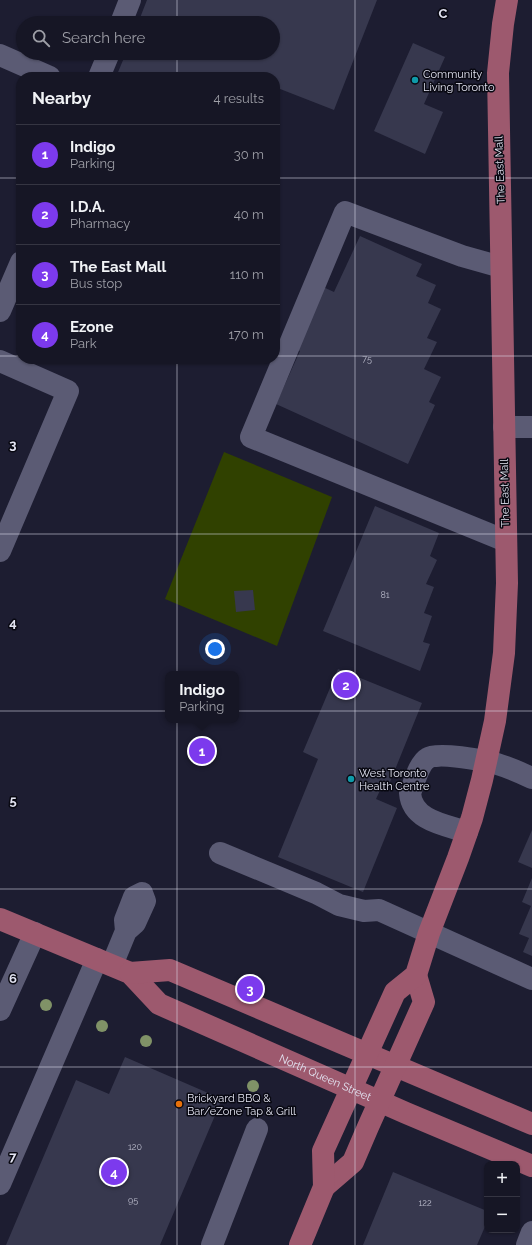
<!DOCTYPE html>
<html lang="en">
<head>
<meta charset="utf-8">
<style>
  body { margin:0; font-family:Raleway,sans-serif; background:#232332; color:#f1f3f6 }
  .controls { position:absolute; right:12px; bottom:12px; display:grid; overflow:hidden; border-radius:8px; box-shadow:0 1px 3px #0004 }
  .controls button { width:36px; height:36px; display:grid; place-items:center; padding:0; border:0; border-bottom:1px solid #353542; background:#161625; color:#f1f3f6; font:20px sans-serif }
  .you { position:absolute; left:215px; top:649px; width:14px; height:14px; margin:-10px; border:3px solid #fff; border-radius:50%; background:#1a73e8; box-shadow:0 0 0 6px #1a73e833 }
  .badge { display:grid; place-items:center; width:26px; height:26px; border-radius:50%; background:#7c3aed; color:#fff; font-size:13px; font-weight:700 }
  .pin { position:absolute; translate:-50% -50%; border:2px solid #fff; box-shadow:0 1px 4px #0006 }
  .popup { position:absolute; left:165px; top:671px; width:74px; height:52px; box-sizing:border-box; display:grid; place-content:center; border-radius:8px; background:#161625; filter:drop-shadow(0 1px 3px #0005); font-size:13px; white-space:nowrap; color:#9e9fa7 }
  .popup b { font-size:15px; color:#f1f3f6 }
  .popup::after { content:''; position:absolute; left:50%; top:100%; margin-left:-8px; border:8px solid transparent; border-top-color:#161625 }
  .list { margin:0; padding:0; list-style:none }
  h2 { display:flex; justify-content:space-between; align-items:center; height:52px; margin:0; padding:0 16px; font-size:17px }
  h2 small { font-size:13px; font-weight:400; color:#9e9fa7 }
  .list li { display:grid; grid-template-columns:26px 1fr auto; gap:12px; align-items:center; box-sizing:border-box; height:60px; padding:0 16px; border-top:1px solid #353542 }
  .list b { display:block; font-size:15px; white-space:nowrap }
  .list p { margin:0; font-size:13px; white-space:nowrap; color:#9e9fa7 }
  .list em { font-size:13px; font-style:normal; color:#9e9fa7 }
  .icon { flex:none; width:22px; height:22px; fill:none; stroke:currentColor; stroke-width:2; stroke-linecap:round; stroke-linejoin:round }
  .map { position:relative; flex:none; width:532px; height:1245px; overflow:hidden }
  .search { position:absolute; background:#161625; box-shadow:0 1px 3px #0004; left:16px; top:16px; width:264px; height:44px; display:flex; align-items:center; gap:10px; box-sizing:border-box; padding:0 14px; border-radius:22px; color:#9e9fa7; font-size:15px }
  .panel { position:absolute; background:#161625; box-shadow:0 1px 3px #0004; left:16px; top:72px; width:264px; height:292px; border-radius:16px }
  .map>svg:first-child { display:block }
  .green { fill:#304100 }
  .building { fill:#37384e }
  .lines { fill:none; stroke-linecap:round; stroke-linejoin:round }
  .minor { stroke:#5b5b74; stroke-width:22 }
  .major { stroke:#9d596e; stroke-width:22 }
  .tree { fill:#809267 }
  .grid { fill:none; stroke:#e3e4f2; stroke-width:1; stroke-opacity:0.55 }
  .culture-dot { fill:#0f9aa8; stroke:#080811; stroke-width:1.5 }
  .food-dot { fill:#e8710a; stroke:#080811; stroke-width:1.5 }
  .labels { text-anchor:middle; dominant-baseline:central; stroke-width:3; stroke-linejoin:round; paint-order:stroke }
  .number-label { font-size:9px; fill:#b8b9c9 }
  .poi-label { font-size:11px; fill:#e3e4f2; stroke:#080811; text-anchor:start }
  .street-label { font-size:11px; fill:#e3e4f2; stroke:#080811 }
  .grid-label { font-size:13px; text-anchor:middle; font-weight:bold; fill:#e3e4f2; stroke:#080811; stroke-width:3; stroke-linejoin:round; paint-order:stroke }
</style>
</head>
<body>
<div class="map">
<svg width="532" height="1245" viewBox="0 0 532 1245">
  <rect width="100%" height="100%" fill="#1d1d31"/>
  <path class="green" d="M 224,452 L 332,497 L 277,646 L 165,599 Z"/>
  <path class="building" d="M 147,0 L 377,0 L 334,110 L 275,87 L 275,77 L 116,77 L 126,53 L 273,53 L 273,23 L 138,23 Z
    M 413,43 L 445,57 L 424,104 L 443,112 L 425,154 L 374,131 Z
    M 360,236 L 422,264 L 416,276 L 436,285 L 428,303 L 441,309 L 427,338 L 437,342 L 424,369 L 441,377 L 429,402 L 435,405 L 408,464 L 276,404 L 300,351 L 293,348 L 321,286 L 334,292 Z
    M 375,506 L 439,533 L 430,556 L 437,560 L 426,584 L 434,587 L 424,613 L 432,616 L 423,642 L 430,644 L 420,671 L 323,631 Z
    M 253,590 L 255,610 L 236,612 L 234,591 Z
    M 338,669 L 422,703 L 388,787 L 383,784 L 376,799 L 397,808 L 363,892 L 278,857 L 318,759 L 303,752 Z
    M 532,830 L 532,868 L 518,862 Z
    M 532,878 L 532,956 L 523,952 L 529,938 L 519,934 L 531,906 L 522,902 Z
    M 125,1057 L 222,1099 L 160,1245 L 6,1245 L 76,1080 L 109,1094 Z
    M 393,1172 L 487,1211 L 487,1222 L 477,1245 L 363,1245 Z"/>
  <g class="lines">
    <path class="minor" d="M 121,23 L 130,0
      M 0,55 L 50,77
      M 99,77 L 109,53
      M 501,267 L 462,256 L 345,212 L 251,437 L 506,541
      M 0,311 L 21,262
      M 0,361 L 68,391 L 0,551
      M 504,427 L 532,427
      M 467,832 C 446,825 412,821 410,793 C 414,783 419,763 428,758 C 436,752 475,759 486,761 C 501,764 517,771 532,778
      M 220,853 L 316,893 L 339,905 L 364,911 L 379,910 L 532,979
      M 142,893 L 145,901 L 135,923 L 126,931 L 125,920 L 134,897 Z
      M 112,965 L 126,931
      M 0,1010 L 35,933
      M 0,1184 L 97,959
      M 212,1245 L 257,1129
      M 527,1245 L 532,1232"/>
    <g class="major">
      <path id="s1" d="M 0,919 L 130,973 L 159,1004 L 406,1113 L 532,1166"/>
      <path d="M 130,973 L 170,970 L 532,1124"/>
      <path d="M 324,1187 L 353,1162 L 368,1127 L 424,1002 L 416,975"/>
      <path d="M 300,1245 L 324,1187 L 323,1151 L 395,992 L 416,975 L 429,933 L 458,858 L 472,818 L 482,780 L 495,721 L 504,653 L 507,583 L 498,73 L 503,24 L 507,0"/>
    </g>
  </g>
  <g class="tree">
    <circle cx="46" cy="1005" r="6"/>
    <circle cx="102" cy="1026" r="6"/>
    <circle cx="146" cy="1041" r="6"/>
    <circle cx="253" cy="1086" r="6"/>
  </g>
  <path class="grid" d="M 177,0 L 177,23M 355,0 L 355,1245M 177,53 L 177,77M 0,178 L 21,178M 275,178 L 532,178M 0,356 L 21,356M 275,356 L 532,356M 177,359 L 177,1245M 0,534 L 532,534M 0,711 L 532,711M 0,889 L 532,889M 0,1067 L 532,1067"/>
  <g class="culture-dot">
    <circle cx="415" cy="80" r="4"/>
    <circle cx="351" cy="779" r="4"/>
  </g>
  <circle class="food-dot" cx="179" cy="1104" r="4"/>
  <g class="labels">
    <g class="number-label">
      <text x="367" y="359">75</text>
      <text x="385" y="595">81</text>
      <text x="135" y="1147">120</text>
      <text x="133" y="1200">95</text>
      <text x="425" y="1203">122</text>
    </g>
    <g class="poi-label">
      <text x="423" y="74">Community<tspan x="423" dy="13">Living Toronto</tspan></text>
      <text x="359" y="773">West Toronto<tspan x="359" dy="13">Health Centre</tspan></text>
      <text x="187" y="1098">Brickyard BBQ &amp;<tspan x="187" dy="13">Bar/eZone Tap &amp; Grill</tspan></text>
    </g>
    <g class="street-label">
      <text transform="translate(500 170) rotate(-92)">The East Mall</text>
      <text transform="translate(505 493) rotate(-91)">The East Mall</text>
      <text stroke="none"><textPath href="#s1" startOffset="365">North Queen Street</textPath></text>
    </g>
  </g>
  <g class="grid-label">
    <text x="443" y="18">C</text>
    <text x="13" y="449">3</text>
    <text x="13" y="627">4</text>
    <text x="13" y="805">5</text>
    <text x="13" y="983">6</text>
    <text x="13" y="1161">7</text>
  </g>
</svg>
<div class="controls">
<button>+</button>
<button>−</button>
</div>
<div class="you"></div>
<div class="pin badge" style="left:202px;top:751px">1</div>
<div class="popup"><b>Indigo</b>Parking</div>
<div class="pin badge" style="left:346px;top:685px">2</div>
<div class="pin badge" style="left:250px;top:989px">3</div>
<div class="pin badge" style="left:114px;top:1172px">4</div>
<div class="search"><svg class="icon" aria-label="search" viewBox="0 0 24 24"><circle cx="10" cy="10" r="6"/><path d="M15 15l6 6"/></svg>Search here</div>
<section class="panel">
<h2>Nearby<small>4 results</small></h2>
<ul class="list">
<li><span class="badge">1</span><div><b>Indigo</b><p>Parking</p></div><em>30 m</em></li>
<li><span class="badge">2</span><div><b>I.D.A.</b><p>Pharmacy</p></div><em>40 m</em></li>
<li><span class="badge">3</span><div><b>The East Mall</b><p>Bus stop</p></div><em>110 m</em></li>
<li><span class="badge">4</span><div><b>Ezone</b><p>Park</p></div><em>170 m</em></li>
</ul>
</section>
</div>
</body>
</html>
